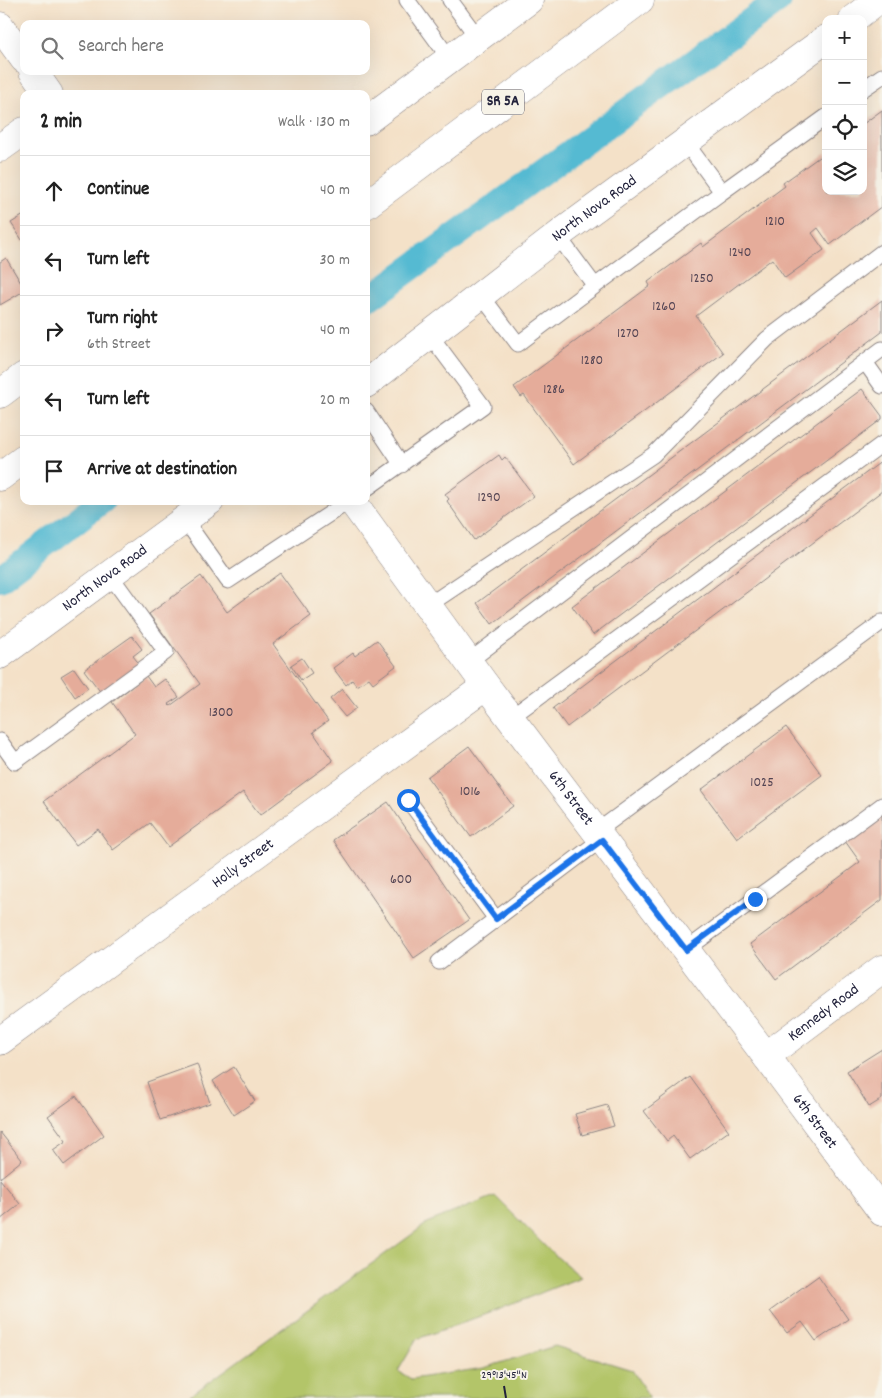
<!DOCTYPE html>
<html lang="en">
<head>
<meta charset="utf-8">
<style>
  body { margin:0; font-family:Dekko,sans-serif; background:#f2f2f2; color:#222 }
  .controls { position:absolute; right:15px; top:15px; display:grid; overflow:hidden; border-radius:10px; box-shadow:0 5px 20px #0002 }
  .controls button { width:45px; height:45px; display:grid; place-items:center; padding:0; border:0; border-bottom:1px solid #e0e0e0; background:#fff; color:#222; font:25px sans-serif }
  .stop { position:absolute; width:15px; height:15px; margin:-11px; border:4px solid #1a73e8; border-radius:50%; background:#fff }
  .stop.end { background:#1a73e8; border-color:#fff; box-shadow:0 1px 5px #0008 }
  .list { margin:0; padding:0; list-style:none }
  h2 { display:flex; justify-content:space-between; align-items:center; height:65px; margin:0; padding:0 20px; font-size:21px }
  h2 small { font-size:16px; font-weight:400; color:#767676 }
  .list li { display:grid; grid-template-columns:32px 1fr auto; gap:15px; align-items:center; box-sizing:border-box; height:70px; padding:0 20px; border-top:1px solid #e0e0e0 }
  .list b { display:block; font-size:19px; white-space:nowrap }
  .list p { margin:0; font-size:16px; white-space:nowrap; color:#767676 }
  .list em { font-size:16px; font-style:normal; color:#767676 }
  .icon { flex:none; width:28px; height:28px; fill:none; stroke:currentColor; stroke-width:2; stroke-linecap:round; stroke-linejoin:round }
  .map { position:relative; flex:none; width:882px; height:1398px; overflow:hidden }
  .search { position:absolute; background:#fff; box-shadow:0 5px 20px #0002; left:20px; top:20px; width:350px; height:55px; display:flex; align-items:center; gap:12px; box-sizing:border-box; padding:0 18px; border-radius:10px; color:#767676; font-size:19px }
  .panel { position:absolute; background:#fff; box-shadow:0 5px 20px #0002; left:20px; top:90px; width:350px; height:415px; border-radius:10px }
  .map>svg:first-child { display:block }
  .green { fill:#b3c569; stroke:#6a7452 }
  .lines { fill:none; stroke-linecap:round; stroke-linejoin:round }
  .canal { stroke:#54bad2; stroke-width:26 }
  .building { fill:#e5ac9a }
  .lane-casing { stroke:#8b8282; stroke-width:17 }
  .street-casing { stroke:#8b8282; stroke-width:29 }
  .secondary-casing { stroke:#8b8282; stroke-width:29 }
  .primary-casing { stroke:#8b8282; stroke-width:29 }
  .lane { stroke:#fff; stroke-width:15 }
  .street { stroke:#fff; stroke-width:28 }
  .secondary { stroke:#fff; stroke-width:28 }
  .primary { stroke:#fff; stroke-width:28 }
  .route { stroke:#1a73e8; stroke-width:6 }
  .ticks { fill:none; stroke:#22223b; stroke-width:2 }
  .labels { text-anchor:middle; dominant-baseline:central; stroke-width:4; stroke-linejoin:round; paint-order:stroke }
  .number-label { font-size:14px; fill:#534453 }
  .shield { fill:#f7f3e8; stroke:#62616f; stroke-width:1 }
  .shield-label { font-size:15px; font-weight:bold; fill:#22223b }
  .street-label { font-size:16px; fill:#22223b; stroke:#f7f3e8 }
  .ticks-label { font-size:12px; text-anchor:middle; fill:#22223b; stroke:#f7f3e8; stroke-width:4; stroke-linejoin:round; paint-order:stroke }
</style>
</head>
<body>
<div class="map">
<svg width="882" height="1398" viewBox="0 0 882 1398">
  <rect width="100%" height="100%" fill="#f7f3e8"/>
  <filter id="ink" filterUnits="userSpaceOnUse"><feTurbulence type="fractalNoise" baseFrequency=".02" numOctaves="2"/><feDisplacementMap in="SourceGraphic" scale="10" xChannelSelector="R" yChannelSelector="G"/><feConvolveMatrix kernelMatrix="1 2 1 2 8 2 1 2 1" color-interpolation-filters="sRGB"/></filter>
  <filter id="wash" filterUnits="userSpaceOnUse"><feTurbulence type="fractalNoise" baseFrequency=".0096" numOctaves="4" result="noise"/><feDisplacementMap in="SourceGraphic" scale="20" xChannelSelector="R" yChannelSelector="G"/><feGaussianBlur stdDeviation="1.12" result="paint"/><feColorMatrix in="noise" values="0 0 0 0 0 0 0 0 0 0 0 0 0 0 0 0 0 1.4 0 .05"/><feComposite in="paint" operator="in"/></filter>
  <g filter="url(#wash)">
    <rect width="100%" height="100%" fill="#f4e1c8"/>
    <path class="green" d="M 495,1196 L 550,1251 L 581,1277 L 500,1309 L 417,1339 L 398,1371 L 411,1379 L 484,1368 L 555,1346 L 632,1370 L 650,1398 L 187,1398 L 429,1222 Z"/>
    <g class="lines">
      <path class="canal" d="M 366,301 L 779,0
        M 0,579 L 102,501"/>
    </g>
    <g id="blocks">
      <path class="building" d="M 882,110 L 882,206 L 830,245 L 818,228 L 812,233 L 824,250 L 785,278 L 772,259 L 696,316 L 723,353 L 574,464 L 524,395 L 521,397 L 514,387 L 650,286 L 648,282 L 701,243 L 703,247 L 785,186 L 783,183 L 826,152 L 826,191 L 863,191 L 863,124 Z
        M 24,215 L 24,243 L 11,223 Z
        M 6,258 L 24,288 L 24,291 L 0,305 L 0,262 Z
        M 882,300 L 882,332 L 492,624 L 477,603 Z
        M 862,389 L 882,416 L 882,419 L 593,635 L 572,606 Z
        M 499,455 L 502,460 L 505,457 L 534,496 L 474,540 L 447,501 L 449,499 L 445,494 Z
        M 882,461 L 882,491 L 567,727 L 553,708 Z
        M 280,573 L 311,616 L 273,644 L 328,721 L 313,732 L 333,761 L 260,815 L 243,792 L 168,847 L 150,823 L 113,850 L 98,829 L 76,845 L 44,801 L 135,734 L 112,702 L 146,676 L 154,687 L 165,679 L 179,697 L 168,704 L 170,706 L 200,684 L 149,614 L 201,576 L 227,612 Z
        M 132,636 L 142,649 L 133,656 L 141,666 L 102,694 L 84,670 Z
        M 377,640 L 396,666 L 373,683 L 369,678 L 357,686 L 352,680 L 346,685 L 333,668 L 353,653 L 355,656 Z
        M 302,658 L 312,673 L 301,680 L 291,665 Z
        M 74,668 L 88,688 L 75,697 L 61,676 Z
        M 342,689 L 357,708 L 345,717 L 330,699 Z
        M 786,727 L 822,775 L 737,838 L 701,790 Z
        M 469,746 L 513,806 L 471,837 L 427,777 Z
        M 388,802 L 469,920 L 414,958 L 333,840 Z
        M 882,813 L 882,900 L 776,979 L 750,944 L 860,862 L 845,841 Z
        M 882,1049 L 882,1099 L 869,1107 L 847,1071 Z
        M 197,1064 L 210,1103 L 160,1120 L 147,1082 Z
        M 234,1067 L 255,1101 L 234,1115 L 213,1081 Z
        M 690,1077 L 729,1131 L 690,1159 L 673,1136 L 667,1141 L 644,1111 Z
        M 76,1096 L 104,1135 L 64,1165 L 53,1150 L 66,1141 L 48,1116 Z
        M 607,1105 L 614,1126 L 582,1135 L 575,1114 Z
        M 0,1132 L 22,1160 L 0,1178 Z
        M 0,1179 L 20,1204 L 0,1220 Z
        M 818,1276 L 848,1319 L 816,1341 L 802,1322 L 787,1333 L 770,1311 Z"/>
    </g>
  </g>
  <g filter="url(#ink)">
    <use href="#blocks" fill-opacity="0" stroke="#8b8282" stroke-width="1"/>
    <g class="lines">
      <g class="lane-casing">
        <path id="lane" d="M 407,0 L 450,59
          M 450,0 L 478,38
          M 863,89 L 882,76
          M 722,192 L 826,117
          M 595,286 L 722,192 L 686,143
          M 481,295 L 518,344 L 595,286 L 558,236
          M 865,362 L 882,386
          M 366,411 L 402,465
          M 366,489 L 483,406 L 430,335
          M 185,520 L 228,581 L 349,501
          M 427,606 L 653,455 L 767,339 L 882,252
          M 468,662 L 882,349
          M 510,718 L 882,444
          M 0,741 L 15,762 L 166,652 L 110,575
          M 408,800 L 496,919
          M 596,832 L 882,622
          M 686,950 L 882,805
          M 439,962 L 602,839"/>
      </g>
      <g class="street-casing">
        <g id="street">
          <path d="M 853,19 L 878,0"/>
          <path d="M 0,148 L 24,131"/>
          <path id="s1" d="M 366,384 L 565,230 L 826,39"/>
          <path id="s2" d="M 0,655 L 210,501"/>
          <path id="s3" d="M 0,1041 L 486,686"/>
          <path id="s4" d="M 766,1056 L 882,969"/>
        </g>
      </g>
      <g class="secondary-casing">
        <g id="secondary">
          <path d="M 0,26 L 24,59"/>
          <path d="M 33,71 L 49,94"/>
          <path id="s5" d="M 352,501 L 486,686 L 766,1056 L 882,1212"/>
        </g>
      </g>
      <g class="primary-casing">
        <path id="primary" d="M 366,121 L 529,0
          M 366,205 L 640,0
          M 0,394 L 24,376
          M 0,477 L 24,459"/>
      </g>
      <use href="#lane" class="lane"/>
      <use href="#street" class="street"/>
      <use href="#secondary" class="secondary"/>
      <use href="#primary" class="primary"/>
    </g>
  </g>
  <g class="lines" filter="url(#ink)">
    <path class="route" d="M 408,800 L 496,919 L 602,840 L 686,950 L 755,899"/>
  </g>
  <path class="ticks" d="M 504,1386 L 506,1398"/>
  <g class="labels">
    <g class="number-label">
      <text x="775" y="222">1210</text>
      <text x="740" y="253">1240</text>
      <text x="702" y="279">1250</text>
      <text x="664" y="307">1260</text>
      <text x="628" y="334">1270</text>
      <text x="592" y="361">1280</text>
      <text x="554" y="390">1286</text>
      <text x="489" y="498">1290</text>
      <text x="221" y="713">1300</text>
      <text x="762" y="783">1025</text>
      <text x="470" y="792">1016</text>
      <text x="401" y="880">600</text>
    </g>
    <rect class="shield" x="482" y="89.5" width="42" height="25" rx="4"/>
    <g class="shield-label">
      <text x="503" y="102">SR 5A</text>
    </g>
    <g class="street-label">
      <text stroke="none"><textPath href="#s1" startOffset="288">North Nova Road</textPath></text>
      <text stroke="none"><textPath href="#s2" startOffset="130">North Nova Road</textPath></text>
      <text stroke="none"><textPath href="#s5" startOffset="369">6th Street</textPath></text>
      <text stroke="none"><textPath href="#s3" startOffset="301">Holly Street</textPath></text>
      <text stroke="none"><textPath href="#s4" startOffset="72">Kennedy Road</textPath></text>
      <text stroke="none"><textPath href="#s5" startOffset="774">6th Street</textPath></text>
    </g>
  </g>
  <g class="ticks-label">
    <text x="504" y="1378">29°13'45"N</text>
  </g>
</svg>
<div class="controls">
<button>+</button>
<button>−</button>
<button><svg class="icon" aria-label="locate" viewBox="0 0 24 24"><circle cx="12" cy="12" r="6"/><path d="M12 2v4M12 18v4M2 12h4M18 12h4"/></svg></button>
<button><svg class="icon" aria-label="layers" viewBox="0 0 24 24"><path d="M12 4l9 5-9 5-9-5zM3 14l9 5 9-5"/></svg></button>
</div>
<div class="stop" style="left:408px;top:800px"></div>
<div class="stop end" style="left:755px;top:899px"></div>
<div class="search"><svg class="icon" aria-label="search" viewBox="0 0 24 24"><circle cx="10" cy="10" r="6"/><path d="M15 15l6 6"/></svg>Search here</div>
<section class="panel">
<h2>2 min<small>Walk · 130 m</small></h2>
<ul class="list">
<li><svg class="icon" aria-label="ahead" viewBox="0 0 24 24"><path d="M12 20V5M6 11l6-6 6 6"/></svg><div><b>Continue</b></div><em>40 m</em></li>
<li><svg class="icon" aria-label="left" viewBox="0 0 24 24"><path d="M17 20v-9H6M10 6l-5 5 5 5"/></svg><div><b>Turn left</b></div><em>30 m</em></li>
<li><svg class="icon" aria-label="right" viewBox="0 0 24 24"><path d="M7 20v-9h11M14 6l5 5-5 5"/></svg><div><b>Turn right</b><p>6th Street</p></div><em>40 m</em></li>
<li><svg class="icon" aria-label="left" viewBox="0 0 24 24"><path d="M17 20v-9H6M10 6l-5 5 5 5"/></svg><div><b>Turn left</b></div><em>20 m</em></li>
<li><svg class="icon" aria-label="arrive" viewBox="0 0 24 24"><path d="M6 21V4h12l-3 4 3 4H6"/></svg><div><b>Arrive at destination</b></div></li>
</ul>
</section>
</div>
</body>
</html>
